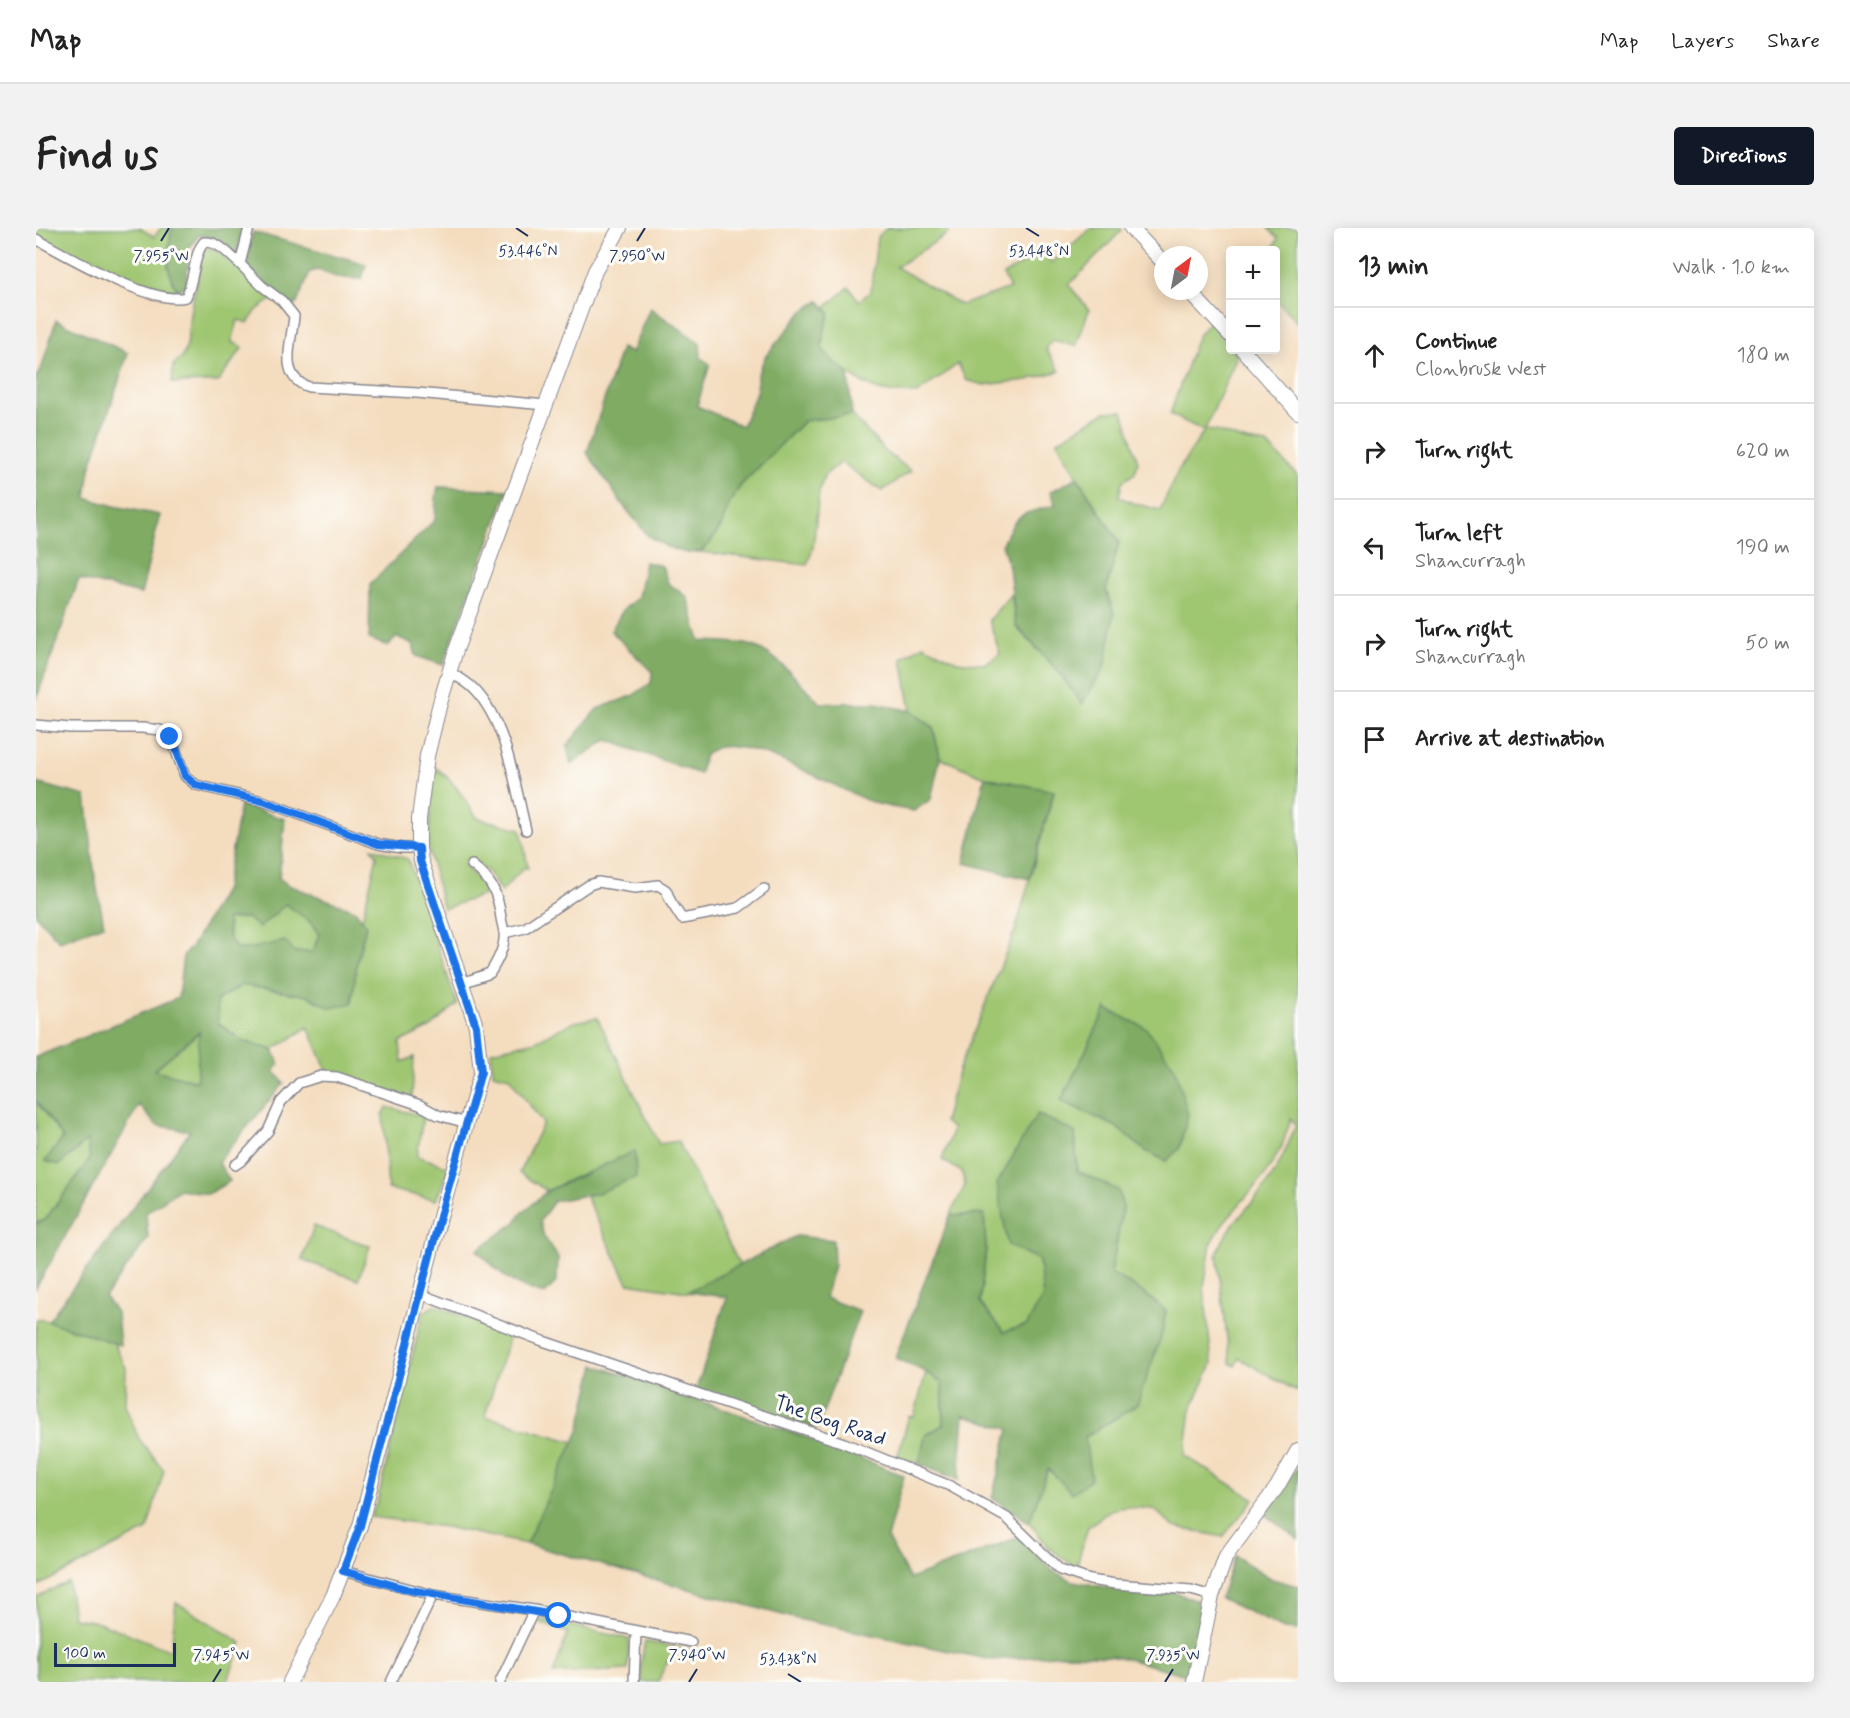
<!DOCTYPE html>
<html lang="en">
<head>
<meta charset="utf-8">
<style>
  body { margin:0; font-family:Mynerve,sans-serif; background:#f2f2f2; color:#222 }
  .controls { position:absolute; right:18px; top:18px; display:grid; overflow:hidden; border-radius:6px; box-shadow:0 3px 15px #0003 }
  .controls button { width:54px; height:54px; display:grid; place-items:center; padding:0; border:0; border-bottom:2px solid #e0e0e0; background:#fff; color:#222; font:30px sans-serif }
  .compass { position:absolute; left:1118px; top:18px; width:54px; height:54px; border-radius:50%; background:#fff; box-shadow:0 3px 15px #0003; rotate:32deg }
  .scale { position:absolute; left:18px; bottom:15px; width:122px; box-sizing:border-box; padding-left:6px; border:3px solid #1b2f5e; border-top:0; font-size:16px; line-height:21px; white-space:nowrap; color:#1b2f5e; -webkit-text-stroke:4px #fdfcf7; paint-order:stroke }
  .stop { position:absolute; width:18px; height:18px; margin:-14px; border:4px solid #1a73e8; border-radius:50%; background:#fff }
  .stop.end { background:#1a73e8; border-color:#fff; box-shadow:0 2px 6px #0008 }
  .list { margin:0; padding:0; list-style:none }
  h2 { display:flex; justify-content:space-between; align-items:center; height:78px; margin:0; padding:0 24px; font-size:26px }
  h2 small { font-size:20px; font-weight:400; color:#767676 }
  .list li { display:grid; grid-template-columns:39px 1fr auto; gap:18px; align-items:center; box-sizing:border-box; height:96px; padding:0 24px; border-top:2px solid #e0e0e0 }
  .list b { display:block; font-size:22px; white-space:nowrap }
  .list p { margin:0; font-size:20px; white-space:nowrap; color:#767676 }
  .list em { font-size:20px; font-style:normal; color:#767676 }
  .icon { flex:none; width:33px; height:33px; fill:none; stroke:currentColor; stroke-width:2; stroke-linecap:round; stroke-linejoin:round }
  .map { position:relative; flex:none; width:1262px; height:1454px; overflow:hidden; border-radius:6px }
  header { display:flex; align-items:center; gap:36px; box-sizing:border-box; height:84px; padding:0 30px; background:#fff; border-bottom:2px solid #e0e0e0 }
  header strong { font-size:28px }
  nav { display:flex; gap:33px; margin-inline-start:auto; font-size:21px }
  .intro { display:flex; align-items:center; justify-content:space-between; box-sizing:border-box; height:144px; padding:0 36px }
  h1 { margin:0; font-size:42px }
  .button { padding:15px 27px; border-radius:6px; background:#111827; color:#fff; font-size:21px; font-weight:700 }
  main { display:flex; gap:36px; padding:0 36px }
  aside { flex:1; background:#fff; border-radius:6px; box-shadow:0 3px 15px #0003 }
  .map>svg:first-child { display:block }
  .green { fill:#9fc671; stroke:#5d7a68; stroke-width:1.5; fill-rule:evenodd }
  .forest { fill:#7fab63; stroke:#4d6d60; stroke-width:1.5; fill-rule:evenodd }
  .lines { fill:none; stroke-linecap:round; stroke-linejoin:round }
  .street-casing { stroke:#88868e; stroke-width:12 }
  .secondary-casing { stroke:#88868e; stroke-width:16 }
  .street { stroke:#fff; stroke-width:9 }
  .secondary { stroke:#fff; stroke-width:14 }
  .route { stroke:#1a73e8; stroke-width:8 }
  .ticks { fill:none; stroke:#1b2f5e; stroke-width:2 }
  .labels { text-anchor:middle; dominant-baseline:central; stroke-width:6; stroke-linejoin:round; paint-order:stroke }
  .street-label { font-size:21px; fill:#1b2f5e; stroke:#fdfcf7 }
  .ticks-label { font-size:15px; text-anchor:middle; fill:#1b2f5e; stroke:#fdfcf7; stroke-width:6; stroke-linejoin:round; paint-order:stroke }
</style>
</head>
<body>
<header>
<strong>Map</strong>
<nav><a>Map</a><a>Layers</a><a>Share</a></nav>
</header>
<div class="intro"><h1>Find us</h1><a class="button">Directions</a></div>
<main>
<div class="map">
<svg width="1262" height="1454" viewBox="0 0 1262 1454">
  <rect width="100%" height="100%" fill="#fdfcf7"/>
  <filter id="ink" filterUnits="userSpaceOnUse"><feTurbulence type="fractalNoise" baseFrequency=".0167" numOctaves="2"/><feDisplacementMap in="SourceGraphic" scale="12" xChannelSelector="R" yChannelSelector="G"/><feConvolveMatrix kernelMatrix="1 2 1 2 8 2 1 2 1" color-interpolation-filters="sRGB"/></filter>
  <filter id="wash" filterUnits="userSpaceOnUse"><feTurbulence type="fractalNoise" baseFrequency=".008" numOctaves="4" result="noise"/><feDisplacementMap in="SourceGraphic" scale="24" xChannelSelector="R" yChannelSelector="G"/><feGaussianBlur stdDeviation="1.35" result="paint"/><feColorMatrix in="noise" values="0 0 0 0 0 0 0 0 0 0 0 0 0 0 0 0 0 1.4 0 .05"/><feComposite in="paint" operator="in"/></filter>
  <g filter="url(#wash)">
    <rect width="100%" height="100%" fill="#f4ddbf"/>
    <path class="green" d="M 0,0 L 104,0 L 118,9 L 125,0 L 136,0 C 131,25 128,40 141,62 L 133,65 L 104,56 L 0,8 Z
      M 851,0 L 909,0 L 913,5 L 860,39 L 925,77 L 974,60 L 967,47 L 1008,23 L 1015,35 L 1055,0 L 1085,0 L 1086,2 L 1033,57 L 1053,82 L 1040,118 L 1017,112 L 1010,121 L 1024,143 L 991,152 L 948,157 L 930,152 L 922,136 L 881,166 C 869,165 854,165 843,162 C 822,155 799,137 786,121 L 787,106 L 794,85 L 789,80 L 813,59 L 823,73 L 835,63 L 841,9 Z
      M 1232,0 L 1262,0 L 1262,95 L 1240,72 L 1240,22 L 1237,22 L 1242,10 Z
      M 170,20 L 179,21 L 237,71 L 221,82 L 212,95 L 202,92 L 196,114 L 207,119 L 182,154 L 136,155 L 137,137 L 147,128 L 151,117 L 154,85 L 166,27 Z
      M 1174,93 L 1194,117 L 1194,122 L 1198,122 L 1202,126 L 1169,202 L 1180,203 L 1210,213 L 1231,216 L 1262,248 L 1262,1164 L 1203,1130 L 1199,1138 L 1194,1135 L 1181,1026 C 1191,997 1217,977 1233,953 C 1245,936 1252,916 1260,897 L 1255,890 L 1246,918 L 1229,947 L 1188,994 L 1175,1016 L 1168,1059 L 1176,1136 L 1155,1182 L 1149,1228 L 1218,1271 L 1187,1309 L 1138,1299 L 1118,1281 L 1090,1279 L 1075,1282 L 1052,1299 L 1040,1340 L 1012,1319 L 993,1294 L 1012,1241 L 1049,1209 L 1101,1176 L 1130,1083 L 1106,1064 L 1075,1045 L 1087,979 L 1057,952 L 1041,943 L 1039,904 L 1003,1032 L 1007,1068 L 991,1098 L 968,1104 L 944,1075 L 950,1021 L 948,986 L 914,988 L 929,957 L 926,944 L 906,932 L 917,901 L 908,894 L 923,841 L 980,700 L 1018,564 L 949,549 L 904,530 L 897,499 L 875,483 L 866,430 L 887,417 L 921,433 L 948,436 L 964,426 L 953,392 L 975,366 L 980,399 L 1022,443 L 1046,476 L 1078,386 L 1070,362 L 1083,314 L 1041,249 L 1021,213 L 1069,184 L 1087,183 L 1102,234 L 1099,245 L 1086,254 L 1083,269 L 1097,275 L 1124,282 L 1142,243 L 1168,203 L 1134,186 L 1161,109 ZM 1070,781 L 1110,923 L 1079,898 L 1025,873 Z
      M 816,187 L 849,223 L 875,243 L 846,263 L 805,234 L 788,248 L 783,265 L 777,320 L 771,337 L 664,324 L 674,315 L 685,298 L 693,276 L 705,257 L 769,192 Z
      M 398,539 C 418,551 429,572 441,590 L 485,601 L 492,640 L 487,640 L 465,664 L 452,644 L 434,631 L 428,635 L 433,643 L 456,664 L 407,681 L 392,619 Z
      M 336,620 L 372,631 L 421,776 L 395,799 L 364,814 L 366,834 L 378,829 L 376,870 L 292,845 L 272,799 L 237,822 L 207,813 L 182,795 L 181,772 L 206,757 L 272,768 L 295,780 L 321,734 L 330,697 L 326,691 L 341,628 Z
      M 250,676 L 274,694 L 283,706 L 277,725 L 200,721 L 193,710 L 191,691 L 211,690 Z
      M 561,789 L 623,916 L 642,913 L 704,1038 L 651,1064 L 592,1055 L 549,967 L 562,965 L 550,944 L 511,963 L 483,945 L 507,895 L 473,849 L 457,845 L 455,823 L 500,813 L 535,795 Z
      M 164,804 L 161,853 L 117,842 Z
      M 0,873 L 27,910 L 10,933 L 23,937 L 52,912 L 54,931 L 9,992 L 0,995 Z
      M 351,879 L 387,888 L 381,928 L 413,939 L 400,972 L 352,961 L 347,887 Z
      M 278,998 L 334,1018 L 322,1052 L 266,1032 Z
      M 399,1077 L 474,1106 L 449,1188 L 538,1214 L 490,1316 L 409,1299 L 335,1289 L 342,1271 L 383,1100 L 388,1084 Z
      M 0,1091 L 12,1093 L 78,1115 L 90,1140 L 89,1177 L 103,1211 L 128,1242 L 111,1302 L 0,1359 Z
      M 890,1144 L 906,1154 L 908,1196 L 889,1208 L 883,1236 L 861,1230 L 873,1188 L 878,1189 Z
      M 32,1354 L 37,1390 L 63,1394 L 135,1423 L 140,1374 L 206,1415 L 191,1454 L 0,1454 L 0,1369 Z
      M 505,1391 L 593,1411 L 592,1442 L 517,1446 L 532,1405 L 504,1395 Z
      M 609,1414 L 612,1414 L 661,1424 C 636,1420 630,1433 622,1454 L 605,1454 L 605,1433 Z"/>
    <path class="forest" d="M 136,0 L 208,0 L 200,27 C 188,16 178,7 162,8 L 153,21 L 150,58 L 141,62 C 128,40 131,25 136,0 Z
      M 217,4 L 330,36 L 326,51 L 303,50 L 282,42 L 274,44 L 261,75 L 257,79 L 212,40 L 212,24 Z
      M 783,73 L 794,85 L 787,106 L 786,121 L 797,134 L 812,145 L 816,187 L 768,193 L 705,257 L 693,276 L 685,298 L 674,315 L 664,324 L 651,325 L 631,319 L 612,308 L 587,277 L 551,225 L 585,120 L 595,125 L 614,80 L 664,115 L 665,130 L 674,136 L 661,178 L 706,198 L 721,163 L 721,148 L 729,129 L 767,83 Z
      M 20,92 L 92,125 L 54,241 L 50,270 L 78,278 L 124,287 L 105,366 L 43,351 L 0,472 L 0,149 L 5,142 Z
      M 1041,249 L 1083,314 L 1070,362 L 1078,386 L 1069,439 L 1046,476 L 1022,443 L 980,398 L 973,339 L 966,316 C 983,282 984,287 1020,277 L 1014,264 Z
      M 402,259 L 472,262 L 407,437 L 380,428 L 377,416 L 361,409 L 352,418 L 333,411 L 334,356 L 399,292 L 400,268 Z
      M 609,334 L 626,338 L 632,355 L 651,369 L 664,413 C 680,414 705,413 720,419 C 743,429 766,457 784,475 L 839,475 L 875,483 L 897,499 L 904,530 L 895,571 L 878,583 C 864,580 849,579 836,574 C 800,562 711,504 676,522 C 666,526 666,537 664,546 L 571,512 L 535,536 L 531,518 L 561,481 L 596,468 L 615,455 L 616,444 L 575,403 L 587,382 L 602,369 Z
      M 949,549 L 1018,563 L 993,651 L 928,635 Z
      M 0,555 L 50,568 L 59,650 L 68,697 L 23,713 L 0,687 Z
      M 204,577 L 249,591 L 243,650 L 252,657 L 319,682 L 330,697 L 321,734 L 316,775 L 295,780 L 272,768 L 206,757 L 181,772 L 182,795 L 207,813 L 237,822 L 243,836 L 238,843 L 248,855 L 182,934 L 194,953 L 172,966 L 144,961 L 110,985 L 112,1010 L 69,1069 L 81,1086 L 84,1117 L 12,1093 L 154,903 L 120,897 L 103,877 L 0,1060 L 0,995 L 9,992 L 54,931 L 51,913 L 23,937 L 9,933 L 27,910 L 0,873 L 0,829 L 142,770 L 147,728 L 156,718 L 189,661 ZM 250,676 L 274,694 L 283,706 L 277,724 L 259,724 L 249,713 L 212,721 L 200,721 L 193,710 L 191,691 L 211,690 L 223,700 ZM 163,804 L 161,853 L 118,842 Z
      M 1070,781 L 1110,800 L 1139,840 L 1152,887 L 1143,921 L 1130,933 L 1110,923 L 1079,898 L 1025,873 Z
      M 1001,886 L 1039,904 L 1041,943 L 1082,962 L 1087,979 L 1075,1045 L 1106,1064 L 1130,1083 L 1126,1106 L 1101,1177 L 1049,1209 L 1055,1251 L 1036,1265 L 1012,1241 L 993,1294 L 956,1270 L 973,1201 L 928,1187 L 923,1252 L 883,1236 L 889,1208 L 908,1196 L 906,1155 L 890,1144 L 859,1130 L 914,988 L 948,986 L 950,1020 L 944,1075 L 968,1104 L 991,1097 L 1007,1068 L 1003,1032 L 972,1017 L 961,956 Z
      M 599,923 L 600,949 L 562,965 L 518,973 L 504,993 L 508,1009 L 522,1029 L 521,1053 L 509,1066 C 475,1058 465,1046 441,1022 L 480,994 L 484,987 L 511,963 Z
      M 760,1008 L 797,1012 L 798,1037 L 789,1070 L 824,1083 L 781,1201 L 660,1162 L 691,1069 L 651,1064 Z
      M 559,1137 L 787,1215 L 868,1248 L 851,1310 L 874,1351 L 983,1309 L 1017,1343 L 1037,1353 L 1079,1361 L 1136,1364 L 1149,1368 L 1160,1372 L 1166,1379 L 1166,1387 L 1154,1448 L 1088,1430 L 1060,1427 L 1031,1426 L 956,1432 L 761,1391 L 490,1316 L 543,1203 Z
      M 1262,1239 L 1262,1311 L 1228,1286 Z
      M 1199,1328 L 1236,1351 L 1262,1358 L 1262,1402 L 1248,1401 L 1184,1370 Z"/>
  </g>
  <g filter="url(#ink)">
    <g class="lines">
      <g class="street-casing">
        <path id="street" d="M 213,0 L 204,36 L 226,58 L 246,73 L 258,88 C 256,113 241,149 273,159 L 381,165 L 509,177
          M 0,11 C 32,28 116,78 150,69 C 158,53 158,24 168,14 C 183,13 193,27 204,36
          M 412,443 C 422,449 432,454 439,462 C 471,496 479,558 490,602
          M 0,497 L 34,500 L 106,500 L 124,502 L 136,512 L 149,548 L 160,557 L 227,573 L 342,616 L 365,620 L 383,620
          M 468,705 L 489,700 L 553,657 L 562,654 L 599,660 L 622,657 L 630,662 L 635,674 L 646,691 L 702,680 L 728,661
          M 426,755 L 454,745 C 461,734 470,718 468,704 C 467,699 466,695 465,690 C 462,666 456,652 436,637
          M 199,937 L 205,933 L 232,903 L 245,874 L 263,855 L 285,848 L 301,849 L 384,877 L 402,887 L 431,895
          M 384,1066 L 504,1112 L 808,1215 L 914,1258 L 971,1290 L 1024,1342 L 1054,1352 L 1080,1356 L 1155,1362 L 1176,1368
          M 307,1343 L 397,1367 L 498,1382 L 655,1414
          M 355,1454 L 397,1367
          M 464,1454 L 498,1382
          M 598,1454 L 600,1404"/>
      </g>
      <g class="secondary-casing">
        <path id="secondary" d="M 1095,0 L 1127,34
          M 1153,63 L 1194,107
          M 1207,122 L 1262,184
          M 254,1454 L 297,1368 L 324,1298 L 405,985 L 445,844 L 440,798 L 385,633 L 383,620 L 383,591 L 391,528 L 404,475 L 420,422 L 559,43 L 584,0
          M 1158,1454 L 1176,1368 L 1190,1328 L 1241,1259 L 1262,1222"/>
      </g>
      <use href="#street" class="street"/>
      <use href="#secondary" class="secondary"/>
    </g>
  </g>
  <g class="lines" filter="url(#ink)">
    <path class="route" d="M 134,509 L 141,523 L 149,548 L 160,557 L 227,573 L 342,616 L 383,620 L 384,633 L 440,798 L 445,844 L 405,985 L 324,1298 L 307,1343 L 374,1362 L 523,1388"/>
  </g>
  <path class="ticks" d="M 480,0 L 492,8M 990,0 L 1003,8M 125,13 L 133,0M 601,13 L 609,0M 752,1446 L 765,1454M 177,1454 L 185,1441M 653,1454 L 661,1441M 1129,1454 L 1137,1441"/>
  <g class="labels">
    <g class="street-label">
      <text transform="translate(794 1193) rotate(19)">The Bog Road</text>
    </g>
  </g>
  <g class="ticks-label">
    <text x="1003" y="28">53.448°N</text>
    <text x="492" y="28">53.446°N</text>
    <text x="125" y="33">7.955°W</text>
    <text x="601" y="33">7.950°W</text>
    <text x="185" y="1432">7.945°W</text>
    <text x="661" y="1432">7.940°W</text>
    <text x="1137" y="1432">7.935°W</text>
    <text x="752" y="1436">53.438°N</text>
  </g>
</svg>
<div class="controls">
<button>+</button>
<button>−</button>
</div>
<svg class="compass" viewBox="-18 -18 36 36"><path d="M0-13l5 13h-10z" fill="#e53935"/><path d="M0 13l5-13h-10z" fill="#767676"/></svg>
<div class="scale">100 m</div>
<div class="stop" style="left:523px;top:1388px"></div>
<div class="stop end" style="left:134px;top:509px"></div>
</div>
<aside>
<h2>13 min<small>Walk · 1.0 km</small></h2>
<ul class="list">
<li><svg class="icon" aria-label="ahead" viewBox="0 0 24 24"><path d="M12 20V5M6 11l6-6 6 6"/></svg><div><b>Continue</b><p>Clonbrusk West</p></div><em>180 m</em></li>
<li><svg class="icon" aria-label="right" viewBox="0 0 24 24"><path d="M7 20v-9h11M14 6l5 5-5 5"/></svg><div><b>Turn right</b></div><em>620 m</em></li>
<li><svg class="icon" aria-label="left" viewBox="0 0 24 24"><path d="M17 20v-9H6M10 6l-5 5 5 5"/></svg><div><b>Turn left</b><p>Shancurragh</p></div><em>190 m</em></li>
<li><svg class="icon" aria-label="right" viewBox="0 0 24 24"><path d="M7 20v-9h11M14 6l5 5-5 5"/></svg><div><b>Turn right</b><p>Shancurragh</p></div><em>50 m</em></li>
<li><svg class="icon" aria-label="arrive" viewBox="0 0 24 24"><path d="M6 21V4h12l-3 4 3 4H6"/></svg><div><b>Arrive at destination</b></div></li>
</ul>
</aside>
</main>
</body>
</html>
